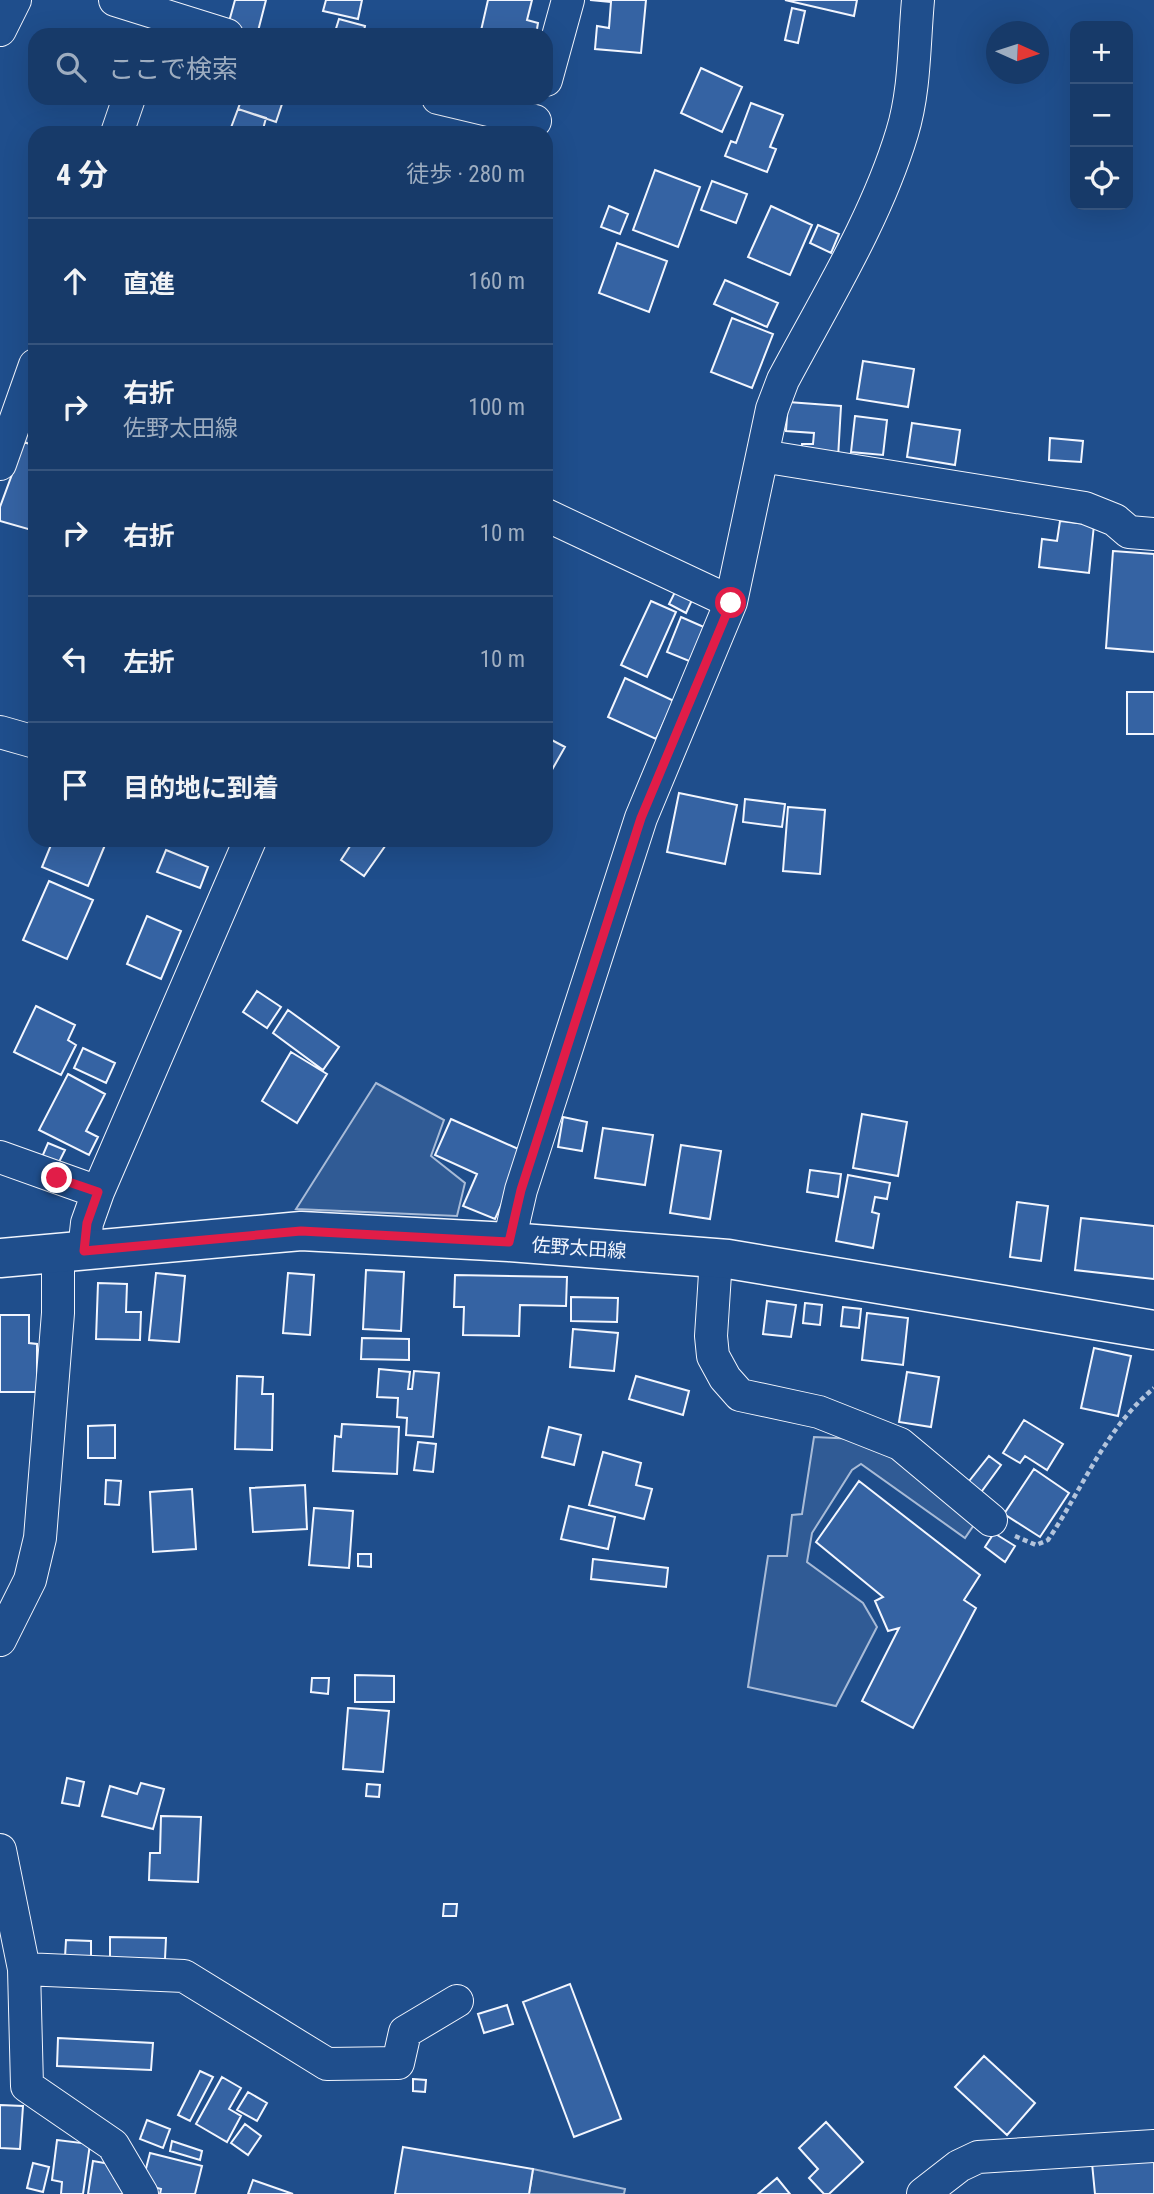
<!DOCTYPE html>
<html lang="ja">
<head>
<meta charset="utf-8">
<style>
  body { margin:0; font-family:"Roboto Condensed","Noto Sans JP",sans-serif; background:#244571; color:#f1f3f6 }
  .controls { position:absolute; right:21px; top:21px; display:grid; overflow:hidden; border-radius:14px; box-shadow:0 7px 28px #0002 }
  .controls button { width:63px; height:63px; display:grid; place-items:center; padding:0; border:0; border-bottom:2px solid #36547d; background:#173a69; color:#f1f3f6; font:35px sans-serif }
  .compass { position:absolute; left:986px; top:21px; width:63px; height:63px; border-radius:50%; background:#173a69; box-shadow:0 7px 28px #0002; rotate:93deg }
  .stop { position:absolute; width:21px; height:21px; margin:-16px; border:5px solid #e11d48; border-radius:50%; background:#fff }
  .stop.end { background:#e11d48; border-color:#fff; box-shadow:0 2px 7px #0008 }
  .list { margin:0; padding:0; list-style:none }
  h2 { display:flex; justify-content:space-between; align-items:center; height:91px; margin:0; padding:0 28px; font-size:30px }
  h2 small { font-size:23px; font-weight:400; color:#9eadc0 }
  .list li { display:grid; grid-template-columns:46px 1fr auto; gap:21px; align-items:center; box-sizing:border-box; height:126px; padding:0 28px; border-top:2px solid #36547d }
  .list b { display:block; font-size:26px; white-space:nowrap }
  .list p { margin:0; font-size:23px; white-space:nowrap; color:#9eadc0 }
  .list em { font-size:23px; font-style:normal; color:#9eadc0 }
  .icon { flex:none; width:38px; height:38px; fill:none; stroke:currentColor; stroke-width:2; stroke-linecap:round; stroke-linejoin:round }
  .map { position:relative; flex:none; width:1154px; height:2194px; overflow:hidden }
  .search { position:absolute; background:#173a69; box-shadow:0 7px 28px #0002; left:28px; top:28px; width:525px; height:77px; display:flex; align-items:center; gap:18px; box-sizing:border-box; padding:0 24px; border-radius:21px; color:#9eadc0; font-size:26px }
  .panel { position:absolute; background:#173a69; box-shadow:0 7px 28px #0002; left:28px; top:126px; width:525px; height:721px; border-radius:21px }
  .map>svg:first-child { display:block }
  .built { fill:#305b95; stroke:#a8bbd7; stroke-width:2 }
  .building { fill:#3563a3; stroke:#f2f6ff; stroke-width:2 }
  .lines { fill:none; stroke-linecap:round; stroke-linejoin:round }
  .minor-casing { stroke:#f2f6ff; stroke-width:34 }
  .major-casing { stroke:#f2f6ff; stroke-width:41 }
  .path { stroke:#b3c4dc; stroke-width:4.5; stroke-dasharray:5 3.5; stroke-linecap:butt }
  .minor { stroke:#1f4e8c; stroke-width:32 }
  .major { stroke:#1f4e8c; stroke-width:38 }
  .route { stroke:#e11d48; stroke-width:9 }
  .labels { text-anchor:middle; dominant-baseline:central; stroke-width:5; stroke-linejoin:round; paint-order:stroke }
  .street-label { font-size:19px; fill:#f2f6ff; stroke:#1f4e8c }
</style>
</head>
<body>
<div class="map">
<svg width="1154" height="2194" viewBox="0 0 1154 2194">
  <rect width="100%" height="100%" fill="#1f4e8c"/>
  <path class="built" d="M 376,1083 L 444,1120 L 431,1156 L 465,1183 L 457,1216 L 296,1209 Z
    M 814,1437 L 877,1440 L 980,1516 L 965,1538 L 861,1464 L 852,1470 L 812,1533 L 807,1562 L 863,1603 L 877,1627 L 836,1706 L 748,1687 L 768,1556 L 787,1556 L 792,1515 L 802,1514 Z
    M 533,2169 L 625,2189 L 624,2194 L 529,2194 Z"/>
  <path class="building" d="M 235,0 L 266,0 L 257,35 L 227,29 Z
    M 326,0 L 362,0 L 358,19 L 323,11 Z
    M 488,0 L 532,0 L 527,20 L 538,23 L 536,35 L 480,35 Z
    M 590,0 L 646,0 L 641,53 L 595,49 L 597,26 L 609,28 L 611,2 Z
    M 785,0 L 857,0 L 854,16 Z
    M 792,8 L 805,11 L 798,43 L 785,40 Z
    M 339,19 L 365,26 L 363,35 L 334,35 Z
    M 701,68 L 742,87 L 722,132 L 681,113 Z
    M 242,98 L 284,98 L 276,122 L 238,109 Z
    M 751,103 L 783,115 L 770,147 L 776,149 L 767,172 L 725,156 L 731,141 L 736,143 Z
    M 238,109 L 266,118 L 262,133 L 229,133 Z
    M 655,170 L 700,187 L 678,247 L 633,230 Z
    M 712,181 L 747,194 L 736,223 L 701,210 Z
    M 609,206 L 628,214 L 620,234 L 601,227 Z
    M 771,206 L 812,225 L 790,275 L 748,257 Z
    M 818,225 L 839,234 L 831,253 L 810,243 Z
    M 617,243 L 667,261 L 649,312 L 599,293 Z
    M 725,280 L 778,303 L 767,327 L 714,304 Z
    M 732,318 L 773,334 L 752,388 L 711,372 Z
    M 863,361 L 914,369 L 908,407 L 857,399 Z
    M 788,402 L 841,406 L 838,458 L 801,456 L 802,444 L 813,444 L 814,433 L 786,431 Z
    M 35,411 L 35,446 L 24,442 Z
    M 855,416 L 887,420 L 883,455 L 851,452 Z
    M 912,423 L 960,430 L 955,465 L 907,457 Z
    M 1050,438 L 1083,441 L 1081,462 L 1049,460 Z
    M 24,442 L 35,446 L 35,531 L 0,521 L 0,507 Z
    M 1060,521 L 1094,525 L 1089,573 L 1039,567 L 1042,539 L 1057,541 Z
    M 1113,551 L 1154,554 L 1154,652 L 1106,648 Z
    M 675,592 L 692,600 L 686,613 L 669,604 Z
    M 651,601 L 676,612 L 647,677 L 621,665 Z
    M 681,617 L 713,631 L 699,665 L 667,652 Z
    M 625,678 L 674,701 L 656,739 L 608,717 Z
    M 1127,692 L 1154,692 L 1154,734 L 1127,734 Z
    M 546,737 L 565,747 L 549,775 L 546,774 Z
    M 679,793 L 737,805 L 725,864 L 667,852 Z
    M 745,799 L 785,804 L 782,827 L 743,822 Z
    M 788,807 L 825,810 L 820,874 L 783,871 Z
    M 53,840 L 101,840 L 99,843 L 105,845 L 88,886 L 42,867 Z
    M 354,840 L 388,842 L 364,876 L 341,860 Z
    M 166,850 L 208,867 L 200,888 L 157,872 Z
    M 49,881 L 93,900 L 67,959 L 23,940 Z
    M 147,916 L 181,931 L 161,979 L 127,964 Z
    M 257,991 L 281,1007 L 267,1028 L 243,1012 Z
    M 36,1006 L 75,1025 L 68,1040 L 76,1045 L 61,1075 L 14,1052 Z
    M 288,1010 L 339,1047 L 323,1070 L 273,1033 Z
    M 83,1048 L 115,1063 L 106,1083 L 74,1068 Z
    M 291,1052 L 327,1074 L 297,1123 L 262,1101 Z
    M 68,1074 L 105,1094 L 86,1131 L 98,1137 L 89,1155 L 39,1130 Z
    M 862,1114 L 907,1122 L 898,1176 L 853,1168 Z
    M 563,1117 L 587,1122 L 582,1151 L 558,1147 Z
    M 451,1119 L 525,1152 L 495,1219 L 463,1206 L 477,1174 L 435,1155 Z
    M 603,1128 L 653,1135 L 645,1185 L 595,1178 Z
    M 48,1143 L 65,1150 L 58,1164 L 42,1157 Z
    M 681,1145 L 721,1151 L 710,1219 L 670,1213 Z
    M 810,1170 L 841,1174 L 838,1197 L 807,1192 Z
    M 848,1175 L 890,1183 L 887,1199 L 875,1197 L 872,1212 L 879,1214 L 873,1248 L 836,1241 Z
    M 1017,1202 L 1048,1206 L 1041,1261 L 1010,1257 Z
    M 1081,1218 L 1154,1226 L 1154,1279 L 1075,1270 Z
    M 366,1270 L 404,1272 L 401,1331 L 363,1329 Z
    M 156,1273 L 185,1276 L 179,1342 L 149,1340 Z
    M 288,1273 L 314,1275 L 310,1335 L 283,1333 Z
    M 455,1275 L 567,1277 L 566,1306 L 520,1305 L 519,1336 L 463,1335 L 464,1307 L 454,1307 Z
    M 98,1283 L 127,1284 L 126,1312 L 141,1312 L 140,1340 L 96,1339 Z
    M 571,1297 L 618,1298 L 617,1322 L 571,1321 Z
    M 767,1301 L 796,1305 L 791,1337 L 763,1334 Z
    M 805,1303 L 822,1305 L 820,1325 L 803,1323 Z
    M 843,1307 L 861,1309 L 859,1328 L 841,1326 Z
    M 867,1313 L 908,1318 L 903,1365 L 862,1360 Z
    M 0,1315 L 29,1315 L 29,1343 L 37,1344 L 37,1392 L 0,1392 Z
    M 573,1329 L 618,1333 L 614,1371 L 570,1367 Z
    M 362,1338 L 409,1339 L 409,1360 L 361,1359 Z
    M 1094,1348 L 1131,1356 L 1118,1416 L 1081,1408 Z
    M 379,1369 L 410,1372 L 408,1389 L 412,1389 L 414,1371 L 439,1373 L 433,1437 L 406,1435 L 407,1418 L 397,1417 L 398,1398 L 377,1397 Z
    M 907,1372 L 939,1377 L 931,1427 L 899,1422 Z
    M 237,1376 L 263,1377 L 262,1394 L 273,1394 L 272,1450 L 235,1449 Z
    M 636,1376 L 689,1391 L 683,1415 L 629,1399 Z
    M 1024,1420 L 1063,1444 L 1047,1470 L 1025,1456 L 1020,1463 L 1003,1453 Z
    M 342,1424 L 399,1427 L 397,1474 L 333,1471 L 335,1436 L 341,1437 Z
    M 115,1425 L 115,1458 L 88,1458 L 88,1426 Z
    M 549,1427 L 581,1435 L 574,1465 L 542,1457 Z
    M 418,1442 L 436,1444 L 433,1472 L 414,1470 Z
    M 603,1452 L 641,1463 L 636,1485 L 652,1489 L 644,1519 L 589,1505 Z
    M 989,1456 L 1001,1465 L 979,1495 L 966,1485 Z
    M 1034,1469 L 1069,1493 L 1040,1537 L 1004,1514 Z
    M 106,1480 L 121,1481 L 119,1505 L 105,1504 Z
    M 859,1481 L 980,1575 L 964,1600 L 976,1608 L 913,1728 L 862,1701 L 899,1628 L 888,1631 L 875,1601 L 883,1597 L 816,1542 Z
    M 305,1485 L 307,1529 L 253,1532 L 250,1488 Z
    M 192,1489 L 196,1549 L 153,1552 L 150,1492 Z
    M 569,1506 L 615,1517 L 608,1549 L 561,1539 Z
    M 314,1508 L 353,1511 L 349,1568 L 309,1565 Z
    M 994,1533 L 1015,1546 L 1005,1562 L 985,1547 Z
    M 358,1554 L 371,1554 L 371,1567 L 358,1566 Z
    M 593,1559 L 668,1568 L 666,1587 L 591,1579 Z
    M 355,1675 L 394,1676 L 394,1702 L 355,1702 Z
    M 312,1678 L 329,1678 L 328,1694 L 311,1692 Z
    M 348,1708 L 389,1711 L 383,1772 L 343,1769 Z
    M 67,1778 L 84,1782 L 79,1806 L 62,1803 Z
    M 141,1783 L 164,1789 L 153,1829 L 102,1816 L 110,1786 L 137,1794 Z
    M 367,1784 L 380,1785 L 379,1797 L 366,1796 Z
    M 161,1816 L 201,1817 L 198,1882 L 149,1880 L 150,1853 L 160,1853 Z
    M 444,1904 L 457,1904 L 456,1916 L 443,1916 Z
    M 110,1937 L 166,1938 L 165,1959 L 110,1958 Z
    M 66,1940 L 91,1941 L 91,1958 L 65,1957 Z
    M 570,1984 L 621,2119 L 574,2137 L 523,2002 Z
    M 507,2005 L 513,2024 L 484,2033 L 478,2014 Z
    M 58,2038 L 153,2043 L 151,2070 L 57,2066 Z
    M 984,2056 L 1035,2103 L 1007,2135 L 955,2087 Z
    M 200,2071 L 213,2077 L 190,2121 L 178,2115 Z
    M 222,2077 L 241,2088 L 229,2109 L 241,2116 L 227,2142 L 196,2124 Z
    M 413,2079 L 426,2080 L 425,2092 L 413,2091 Z
    M 248,2092 L 267,2103 L 257,2121 L 237,2110 Z
    M 0,2105 L 23,2106 L 20,2149 L 0,2148 Z
    M 147,2120 L 170,2129 L 163,2148 L 140,2139 Z
    M 826,2122 L 863,2162 L 829,2194 L 824,2194 L 809,2178 L 818,2169 L 799,2148 Z
    M 245,2124 L 261,2136 L 248,2155 L 231,2143 Z
    M 57,2140 L 90,2144 L 83,2194 L 61,2194 L 62,2182 L 52,2180 Z
    M 172,2141 L 202,2151 L 200,2160 L 170,2151 Z
    M 403,2147 L 533,2169 L 529,2194 L 395,2194 Z
    M 150,2153 L 202,2166 L 195,2194 L 160,2194 L 161,2189 L 142,2184 Z
    M 1154,2157 L 1154,2194 L 1095,2194 L 1092,2163 Z
    M 93,2161 L 116,2165 L 114,2178 L 126,2180 L 124,2194 L 88,2194 Z
    M 33,2163 L 49,2167 L 43,2192 L 27,2188 Z
    M 777,2178 L 790,2194 L 758,2194 Z
    M 253,2180 L 293,2194 L 248,2194 Z"/>
  <g class="lines">
    <g class="minor-casing">
      <path id="minor" d="M 115,0 L 227,35
        M 0,30 L 15,0
        M 546,80 L 568,0
        M 438,98 L 535,121
        M 117,133 L 129,98
        M 762,456 L 1085,508 L 1115,520 L 1129,532 L 1154,534
        M 0,464 L 35,365
        M 546,515 L 731,602
        M 0,732 L 35,742
        M 0,1157 L 98,1192
        M 509,1242 L 521,1190 L 641,818 L 731,602 L 772,409 L 783,380 C 825,301 876,219 902,133 C 915,91 914,44 918,0
        M 84,1251 L 87,1223 L 98,1192 L 250,840
        M 716,1258 L 711,1336 L 713,1356 L 725,1378 L 740,1395 L 819,1412 L 900,1444 L 991,1520
        M 0,1640 L 30,1580 L 40,1538 L 58,1313 L 58,1255
        M 0,1850 L 24,1969 L 27,2086 L 113,2145 L 142,2194
        M 24,1969 L 184,1976 L 327,2064 L 398,2063 L 405,2032 L 457,2001
        M 923,2194 L 959,2166 L 978,2157 L 1154,2146"/>
    </g>
    <g class="major-casing">
      <path id="major" d="M 0,1258 L 301,1231 L 509,1242 L 728,1259 L 1154,1330"/>
    </g>
    <path class="path" d="M 1015,1536 L 1036,1545 L 1048,1540 C 1083,1488 1105,1429 1154,1388"/>
    <use href="#minor" class="minor"/>
    <use href="#major" class="major"/>
  </g>
  <g class="lines">
    <path class="route" d="M 57,1178 L 98,1192 L 87,1223 L 84,1251 L 301,1231 L 509,1242 L 521,1190 L 641,818 L 731,603"/>
  </g>
  <g class="labels">
    <g class="street-label">
      <text transform="translate(579 1248) rotate(4)">佐野太田線</text>
    </g>
  </g>
</svg>
<div class="controls">
<button>+</button>
<button>−</button>
<button><svg class="icon" aria-label="locate" viewBox="0 0 24 24"><circle cx="12" cy="12" r="6"/><path d="M12 2v4M12 18v4M2 12h4M18 12h4"/></svg></button>
</div>
<svg class="compass" viewBox="-18 -18 36 36"><path d="M0-13l5 13h-10z" fill="#e53935"/><path d="M0 13l5-13h-10z" fill="#9eadc0"/></svg>
<div class="stop" style="left:731px;top:603px"></div>
<div class="stop end" style="left:57px;top:1178px"></div>
<div class="search"><svg class="icon" aria-label="search" viewBox="0 0 24 24"><circle cx="10" cy="10" r="6"/><path d="M15 15l6 6"/></svg>ここで検索</div>
<section class="panel">
<h2>4 分<small>徒歩 · 280 m</small></h2>
<ul class="list">
<li><svg class="icon" aria-label="ahead" viewBox="0 0 24 24"><path d="M12 20V5M6 11l6-6 6 6"/></svg><div><b>直進</b></div><em>160 m</em></li>
<li><svg class="icon" aria-label="right" viewBox="0 0 24 24"><path d="M7 20v-9h11M14 6l5 5-5 5"/></svg><div><b>右折</b><p>佐野太田線</p></div><em>100 m</em></li>
<li><svg class="icon" aria-label="right" viewBox="0 0 24 24"><path d="M7 20v-9h11M14 6l5 5-5 5"/></svg><div><b>右折</b></div><em>10 m</em></li>
<li><svg class="icon" aria-label="left" viewBox="0 0 24 24"><path d="M17 20v-9H6M10 6l-5 5 5 5"/></svg><div><b>左折</b></div><em>10 m</em></li>
<li><svg class="icon" aria-label="arrive" viewBox="0 0 24 24"><path d="M6 21V4h12l-3 4 3 4H6"/></svg><div><b>目的地に到着</b></div></li>
</ul>
</section>
</div>
</body>
</html>
